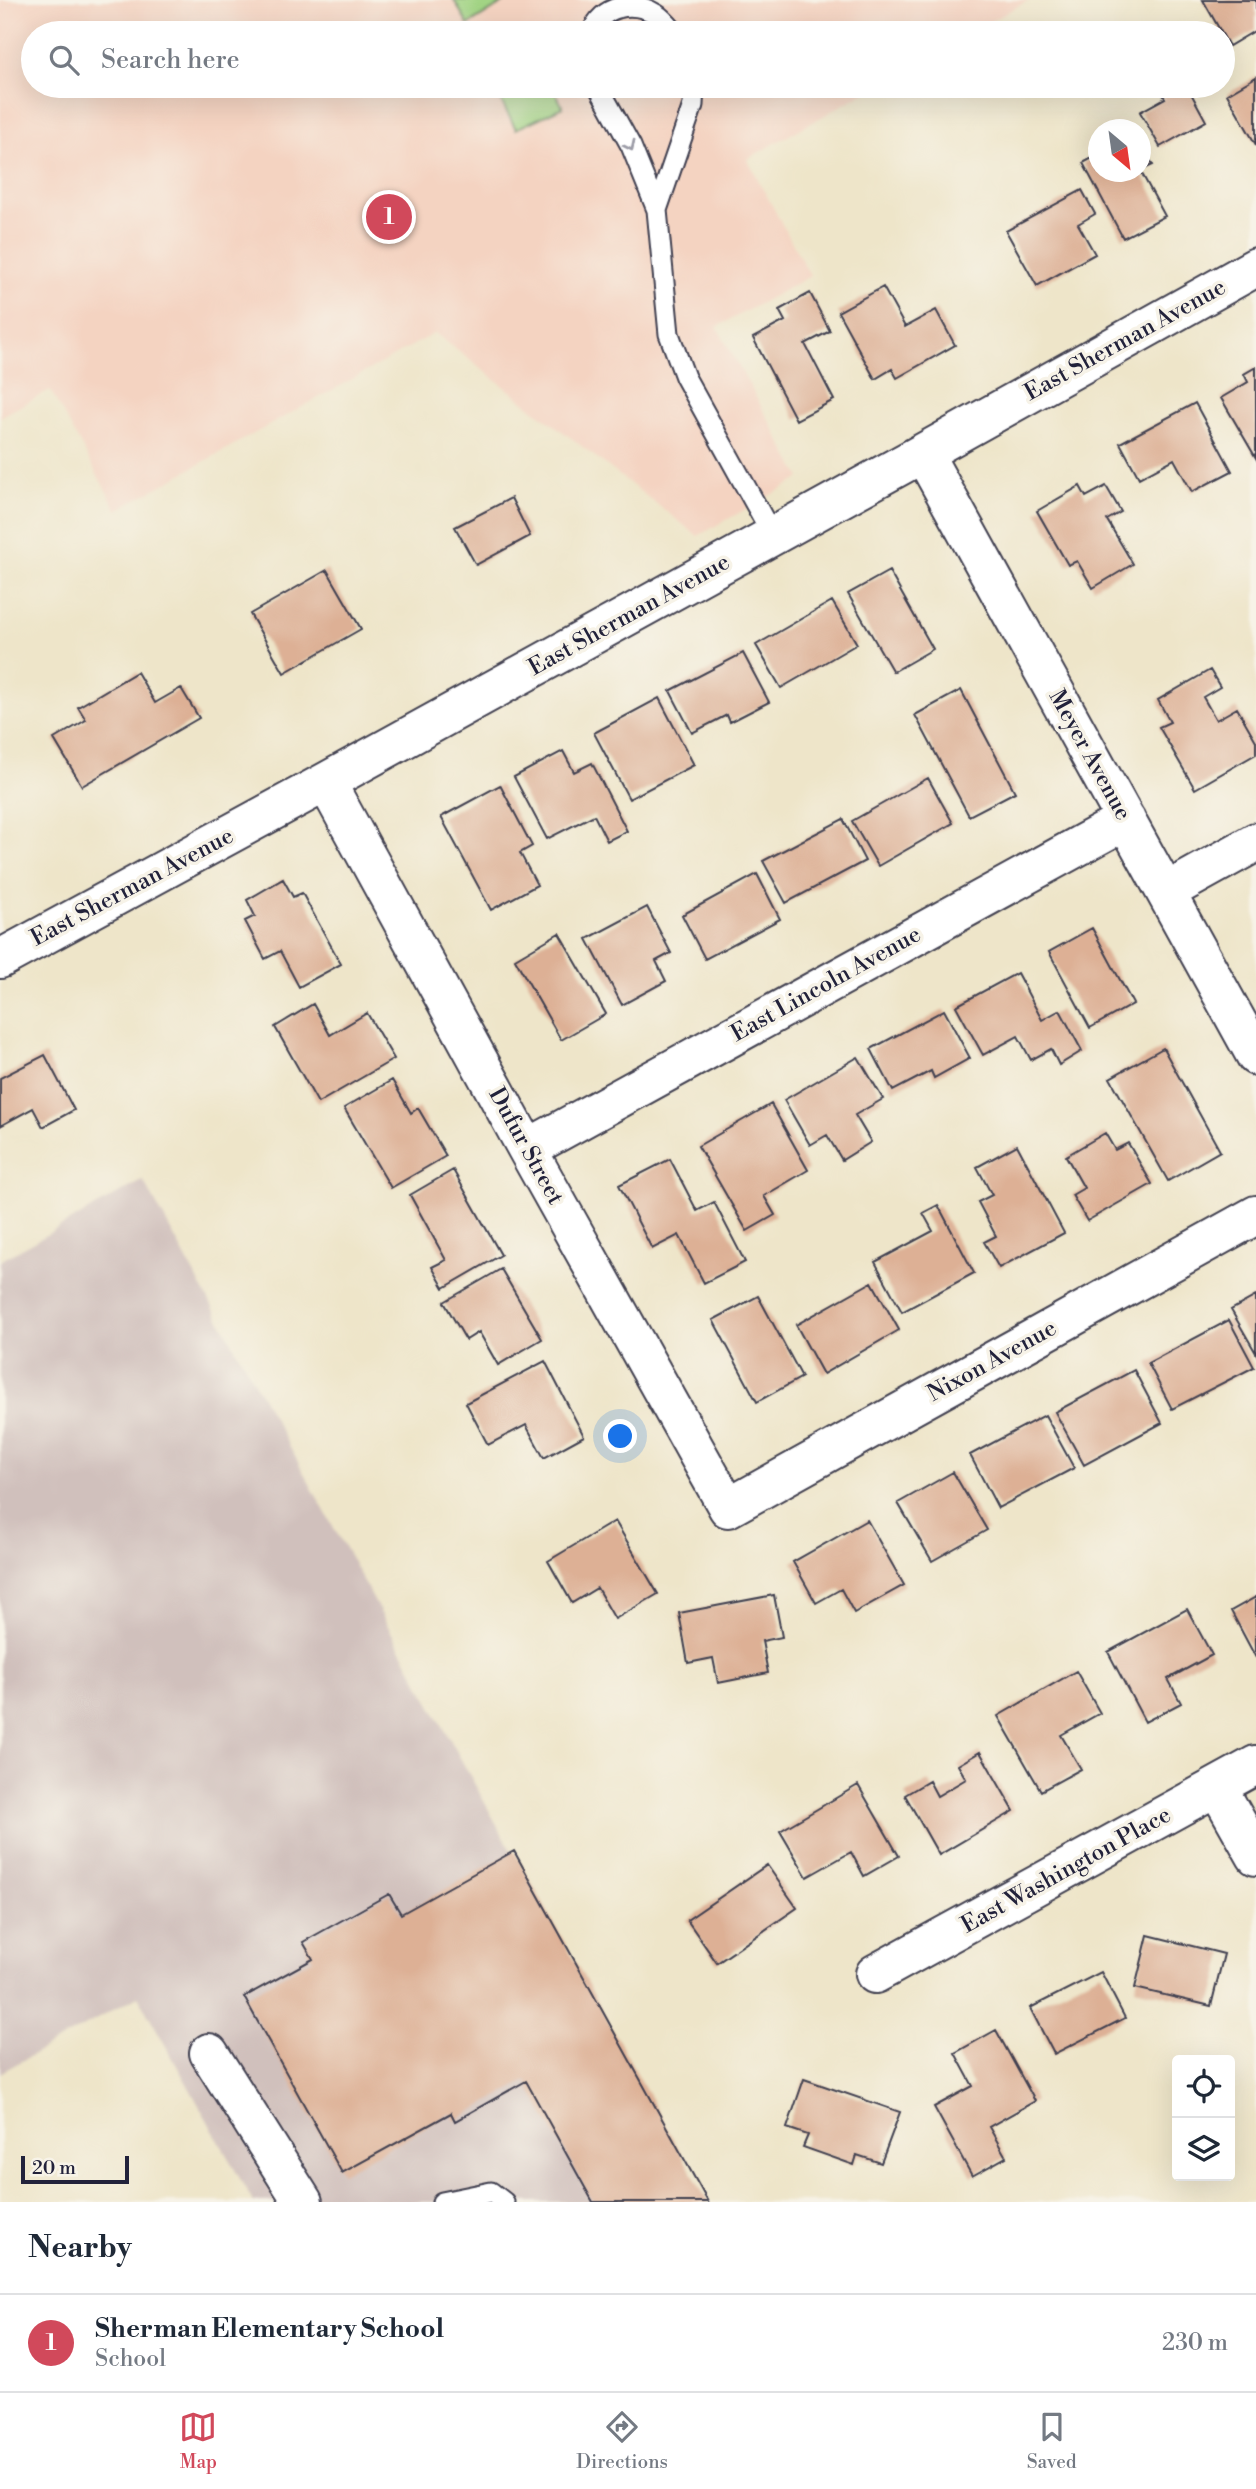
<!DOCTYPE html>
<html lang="en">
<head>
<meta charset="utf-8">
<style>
  body { margin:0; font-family:"Libre Bodoni",serif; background:#f6f6f7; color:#1f2937 }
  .controls { position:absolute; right:21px; bottom:21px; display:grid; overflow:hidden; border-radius:7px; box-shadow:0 7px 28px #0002 }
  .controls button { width:63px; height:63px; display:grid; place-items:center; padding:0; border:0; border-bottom:2px solid #e0e1e3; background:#fff; color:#1f2937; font:35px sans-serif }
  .compass { position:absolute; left:1088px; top:119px; width:63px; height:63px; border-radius:50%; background:#fff; box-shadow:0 7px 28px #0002; rotate:151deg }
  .scale { position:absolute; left:21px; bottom:18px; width:108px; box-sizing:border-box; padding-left:7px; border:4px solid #22223b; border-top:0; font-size:19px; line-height:24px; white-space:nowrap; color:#22223b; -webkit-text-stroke:5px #f7f3e8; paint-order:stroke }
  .you { position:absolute; left:621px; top:1437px; width:24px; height:24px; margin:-18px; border:5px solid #fff; border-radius:50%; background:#1a73e8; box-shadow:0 0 0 10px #1a73e833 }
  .badge { display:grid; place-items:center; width:46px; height:46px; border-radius:50%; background:#d1495b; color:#fff; font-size:23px; font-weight:700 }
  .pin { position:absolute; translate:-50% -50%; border:4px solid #fff; box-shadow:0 2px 7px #0006 }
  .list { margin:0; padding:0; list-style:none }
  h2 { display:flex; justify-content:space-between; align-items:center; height:91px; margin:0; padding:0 28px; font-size:30px }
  h2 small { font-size:23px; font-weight:400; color:#747a83 }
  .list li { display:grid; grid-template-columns:46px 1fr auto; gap:21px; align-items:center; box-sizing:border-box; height:98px; padding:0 28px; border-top:2px solid #e0e1e3 }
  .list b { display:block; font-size:26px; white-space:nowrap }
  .list p { margin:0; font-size:23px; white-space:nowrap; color:#747a83 }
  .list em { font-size:23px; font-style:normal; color:#747a83 }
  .icon { flex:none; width:38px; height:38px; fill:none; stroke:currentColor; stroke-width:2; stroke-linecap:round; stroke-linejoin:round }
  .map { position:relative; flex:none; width:1256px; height:2202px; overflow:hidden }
  .search { position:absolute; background:#fff; box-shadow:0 7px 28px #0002; left:21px; right:21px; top:21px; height:77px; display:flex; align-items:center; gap:18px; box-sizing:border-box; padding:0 24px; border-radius:38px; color:#747a83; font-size:26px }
  .sheet { height:189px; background:#fff }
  nav { display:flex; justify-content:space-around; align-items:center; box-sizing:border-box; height:98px; border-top:2px solid #e0e1e3; background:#fff; font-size:19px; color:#747a83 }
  nav a { display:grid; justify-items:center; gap:4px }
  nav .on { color:#d1495b }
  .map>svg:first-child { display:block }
  .built { fill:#f4d3c1 }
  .industrial { fill:#d0c0bc }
  .green { fill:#a2d484; stroke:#627b60; stroke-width:2 }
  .building { fill:#ddb095 }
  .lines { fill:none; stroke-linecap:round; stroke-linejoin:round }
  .service-casing { stroke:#413f50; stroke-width:23 }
  .minor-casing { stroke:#413f50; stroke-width:42 }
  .service { stroke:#fff; stroke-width:19 }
  .minor { stroke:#fff; stroke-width:38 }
  .oneway { stroke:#9c9ca7 }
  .labels { text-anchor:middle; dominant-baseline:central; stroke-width:7; stroke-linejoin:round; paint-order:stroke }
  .street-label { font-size:23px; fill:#22223b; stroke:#f7f3e8 }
</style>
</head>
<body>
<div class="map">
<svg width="1256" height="2202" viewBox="0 0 1256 2202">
  <rect width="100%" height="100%" fill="#f7f3e8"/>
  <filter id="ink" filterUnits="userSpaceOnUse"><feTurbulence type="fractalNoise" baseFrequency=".0143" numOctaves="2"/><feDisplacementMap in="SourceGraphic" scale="14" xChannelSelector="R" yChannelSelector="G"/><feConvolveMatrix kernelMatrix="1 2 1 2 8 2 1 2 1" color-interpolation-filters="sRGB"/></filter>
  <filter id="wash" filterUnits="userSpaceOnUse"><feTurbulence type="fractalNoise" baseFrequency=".00686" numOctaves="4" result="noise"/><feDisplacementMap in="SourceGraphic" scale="28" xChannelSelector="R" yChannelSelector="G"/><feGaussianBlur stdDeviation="1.57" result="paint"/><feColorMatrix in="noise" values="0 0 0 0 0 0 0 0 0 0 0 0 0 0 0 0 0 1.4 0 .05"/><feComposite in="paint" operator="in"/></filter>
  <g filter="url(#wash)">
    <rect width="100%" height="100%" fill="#eee5c9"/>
    <path class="built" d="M 0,0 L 1029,0 L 970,33 L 33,33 L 33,86 L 876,86 L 747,159 L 810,276 L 717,327 L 801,478 L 698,536 L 435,333 L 117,510 L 50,390 L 0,417 Z"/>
    <path class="industrial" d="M 143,1180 L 704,2202 L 253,2202 L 138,1996 L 0,2073 L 0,1261 Z"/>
    <path class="green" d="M 454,0 L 508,0 L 468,25 Z
      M 493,86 L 552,86 L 563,107 L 516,129 Z"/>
    <g id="blocks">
      <path class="building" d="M 1203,0 L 1256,0 L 1256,30 L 1229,46 Z
        M 1256,77 L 1256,145 L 1227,94 Z
        M 1158,86 L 1187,86 L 1206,121 L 1160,147 L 1140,112 L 1165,98 Z
        M 1140,142 L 1153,165 L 1140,171 Z
        M 1098,155 L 1098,172 L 1141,172 L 1165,216 L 1123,238 L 1083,163 Z
        M 1082,190 L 1095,214 L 1078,224 L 1095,254 L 1037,286 L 1006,231 Z
        M 883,287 L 905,327 L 936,310 L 955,345 L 897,378 L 892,369 L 875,379 L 838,312 Z
        M 810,293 L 830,331 L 805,344 L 834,400 L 796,420 L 753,338 L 785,321 L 779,310 Z
        M 1256,367 L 1256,458 L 1221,398 L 1248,382 L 1244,374 Z
        M 1195,403 L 1232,471 L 1192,492 L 1174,459 L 1139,478 L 1120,443 Z
        M 1080,486 L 1086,497 L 1106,486 L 1121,512 L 1107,520 L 1133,564 L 1093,588 L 1077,561 L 1068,565 L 1037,511 Z
        M 511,498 L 530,536 L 476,565 L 455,527 Z
        M 327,570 L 361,629 L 284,673 L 250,614 Z
        M 889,571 L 933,649 L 893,672 L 848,594 Z
        M 832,601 L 857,644 L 781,688 L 756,645 Z
        M 743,653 L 769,702 L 730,722 L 727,715 L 692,733 L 670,691 Z
        M 1210,670 L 1220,687 L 1203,697 L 1216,720 L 1237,708 L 1256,741 L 1256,754 L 1195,789 L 1159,727 L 1170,722 L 1158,700 Z
        M 137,672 L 155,703 L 181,688 L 199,718 L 82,786 L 54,739 L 86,720 L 78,707 Z
        M 961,690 L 1015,792 L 969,816 L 915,715 Z
        M 659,698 L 694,765 L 629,799 L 594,733 Z
        M 563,751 L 574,772 L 592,763 L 627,831 L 607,841 L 594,815 L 547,839 L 514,777 Z
        M 928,778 L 953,823 L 878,866 L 852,821 Z
        M 500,785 L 532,846 L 520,853 L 537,885 L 491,910 L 441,817 Z
        M 843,819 L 865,861 L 786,903 L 763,861 Z
        M 757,874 L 780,919 L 705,959 L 682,915 Z
        M 283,879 L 293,897 L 302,893 L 341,964 L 299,987 L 280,951 L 265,959 L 245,921 L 255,916 L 247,900 Z
        M 647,907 L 671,953 L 656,961 L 666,981 L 622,1005 L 587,939 Z
        M 1092,928 L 1133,1004 L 1090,1028 L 1049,952 Z
        M 559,933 L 606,1014 L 561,1040 L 515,959 Z
        M 1017,973 L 1042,1020 L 1060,1010 L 1082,1051 L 1059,1065 L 1051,1049 L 1031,1060 L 1018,1036 L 983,1055 L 956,1006 Z
        M 313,1004 L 330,1035 L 367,1013 L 394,1059 L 318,1103 L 275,1027 Z
        M 944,1010 L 970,1058 L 934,1078 L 931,1071 L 893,1091 L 871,1049 Z
        M 1163,1048 L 1220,1151 L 1168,1181 L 1110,1078 Z
        M 45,1055 L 74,1110 L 43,1127 L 33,1108 L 0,1126 L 0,1078 Z
        M 858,1057 L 883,1099 L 855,1115 L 871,1142 L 842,1160 L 827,1135 L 810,1145 L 784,1100 Z
        M 392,1080 L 411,1113 L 418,1108 L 446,1156 L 391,1188 L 344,1108 Z
        M 771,1104 L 808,1170 L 764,1196 L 775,1215 L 747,1231 L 698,1146 Z
        M 1105,1133 L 1115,1150 L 1128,1143 L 1152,1184 L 1087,1221 L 1072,1195 L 1084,1188 L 1066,1156 Z
        M 1017,1145 L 1064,1233 L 999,1268 L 984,1242 L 996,1236 L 978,1202 L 992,1195 L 977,1167 Z
        M 670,1159 L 697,1211 L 714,1202 L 745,1262 L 704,1283 L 679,1235 L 652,1249 L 619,1185 Z
        M 453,1170 L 501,1255 L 444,1288 L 432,1267 L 446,1260 L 410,1195 Z
        M 938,1205 L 974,1273 L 902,1312 L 875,1262 L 933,1231 L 923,1213 Z
        M 501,1269 L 542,1339 L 498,1365 L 479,1332 L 466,1340 L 444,1302 Z
        M 872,1282 L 899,1330 L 823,1374 L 796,1325 Z
        M 758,1296 L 802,1377 L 757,1402 L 713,1320 Z
        M 1256,1296 L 1256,1353 L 1231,1310 Z
        M 1229,1320 L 1254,1367 L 1172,1409 L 1148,1363 Z
        M 545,1361 L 584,1436 L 544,1458 L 526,1425 L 488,1445 L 466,1403 Z
        M 1134,1370 L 1162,1423 L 1084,1465 L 1055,1412 Z
        M 1045,1415 L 1074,1468 L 998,1508 L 970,1455 Z
        M 953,1472 L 987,1530 L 932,1561 L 898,1503 Z
        M 867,1520 L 904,1585 L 854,1613 L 841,1589 L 816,1603 L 793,1562 Z
        M 615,1521 L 658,1594 L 615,1619 L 597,1588 L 572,1603 L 548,1561 Z
        M 774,1595 L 782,1637 L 762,1641 L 768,1673 L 718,1683 L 713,1658 L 688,1663 L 679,1613 Z
        M 1256,1597 L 1256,1658 L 1231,1611 Z
        M 1187,1609 L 1212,1655 L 1168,1679 L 1181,1703 L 1145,1722 L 1108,1652 Z
        M 1076,1671 L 1100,1713 L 1061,1735 L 1081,1769 L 1041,1791 L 998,1716 Z
        M 980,1752 L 1014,1811 L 939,1855 L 905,1795 L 929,1781 L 937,1796 L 966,1779 L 958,1765 Z
        M 858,1785 L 899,1856 L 864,1876 L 851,1852 L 807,1877 L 780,1831 Z
        M 514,1851 L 708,2202 L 593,2202 L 526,2081 L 455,2121 L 451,2113 L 342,2173 L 244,1997 L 313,1959 L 303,1942 L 389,1894 L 401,1914 Z
        M 767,1865 L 797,1908 L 717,1963 L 687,1920 Z
        M 1148,1935 L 1224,1954 L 1211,2006 L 1135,1988 Z
        M 1101,1972 L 1125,2018 L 1054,2054 L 1030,2008 Z
        M 996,2030 L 1035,2101 L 989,2127 L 1006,2157 L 972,2176 L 934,2107 L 973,2086 L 955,2053 Z
        M 804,2079 L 900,2112 L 881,2163 L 857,2155 L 854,2165 L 803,2147 L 808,2135 L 787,2128 Z"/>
    </g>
  </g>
  <g filter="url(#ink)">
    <use href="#blocks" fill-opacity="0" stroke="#413f50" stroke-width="2"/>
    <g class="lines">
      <g class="service-casing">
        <path id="service" d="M 592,33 C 601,5 633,0 656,14 C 663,18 670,27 675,33
          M 598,86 L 631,146 L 657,210 L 669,334 L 685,377 L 773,536
          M 657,210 L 693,105 L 694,86
          M 442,2202 L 491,2192 L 504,2202"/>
      </g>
      <g class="minor-casing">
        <path id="minor" d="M 923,453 L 1256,1056
          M 326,782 L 527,1149 L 728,1508 L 1256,1215
          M 1166,892 L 1256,842
          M 0,959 L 326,782 L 923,453 L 1256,267
          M 527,1149 L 1126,820
          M 1217,1787 L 1256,1856
          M 875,1974 L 1256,1765
          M 209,2053 L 303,2202"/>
      </g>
      <use href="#service" class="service"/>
      <use href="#minor" class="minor"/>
    </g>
    <defs><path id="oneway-chevron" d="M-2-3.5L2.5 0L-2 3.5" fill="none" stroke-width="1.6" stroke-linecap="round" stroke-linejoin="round" transform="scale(1.75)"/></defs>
    <use class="oneway" href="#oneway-chevron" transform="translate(630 146) rotate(65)"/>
  </g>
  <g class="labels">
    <g class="street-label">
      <text transform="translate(1125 340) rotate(-29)">East Sherman Avenue</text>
      <text transform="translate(629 615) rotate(-29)">East Sherman Avenue</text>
      <text transform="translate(1090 755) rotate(61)">Meyer Avenue</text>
      <text transform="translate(132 887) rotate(-28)">East Sherman Avenue</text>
      <text transform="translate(826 984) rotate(-29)">East Lincoln Avenue</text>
      <text transform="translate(526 1146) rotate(61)">Dufur Street</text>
      <text transform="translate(992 1361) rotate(-29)">Nixon Avenue</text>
      <text transform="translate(1066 1870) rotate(-29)">East Washington Place</text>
    </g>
  </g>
</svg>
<div class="controls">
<button><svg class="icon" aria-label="locate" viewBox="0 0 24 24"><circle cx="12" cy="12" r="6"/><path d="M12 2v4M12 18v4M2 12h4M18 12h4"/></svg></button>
<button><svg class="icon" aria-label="layers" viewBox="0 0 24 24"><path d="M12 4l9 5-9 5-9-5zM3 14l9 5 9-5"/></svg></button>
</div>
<svg class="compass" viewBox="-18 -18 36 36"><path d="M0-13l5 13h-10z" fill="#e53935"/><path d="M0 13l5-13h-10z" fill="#747a83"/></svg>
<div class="scale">20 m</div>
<div class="you"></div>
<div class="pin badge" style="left:389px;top:217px">1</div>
<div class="search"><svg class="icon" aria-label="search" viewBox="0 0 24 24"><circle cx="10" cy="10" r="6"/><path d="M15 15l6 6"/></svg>Search here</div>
</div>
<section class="sheet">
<h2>Nearby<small></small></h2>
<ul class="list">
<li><span class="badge">1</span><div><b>Sherman Elementary School</b><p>School</p></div><em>230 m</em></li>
</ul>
</section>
<nav>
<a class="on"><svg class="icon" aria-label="map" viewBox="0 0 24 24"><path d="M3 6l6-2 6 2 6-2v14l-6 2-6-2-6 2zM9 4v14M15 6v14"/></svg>Map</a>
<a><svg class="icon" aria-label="directions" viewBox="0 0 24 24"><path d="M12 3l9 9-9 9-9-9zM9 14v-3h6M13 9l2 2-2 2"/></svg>Directions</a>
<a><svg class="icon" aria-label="saved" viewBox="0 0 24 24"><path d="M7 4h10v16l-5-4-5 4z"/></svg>Saved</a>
</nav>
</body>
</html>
